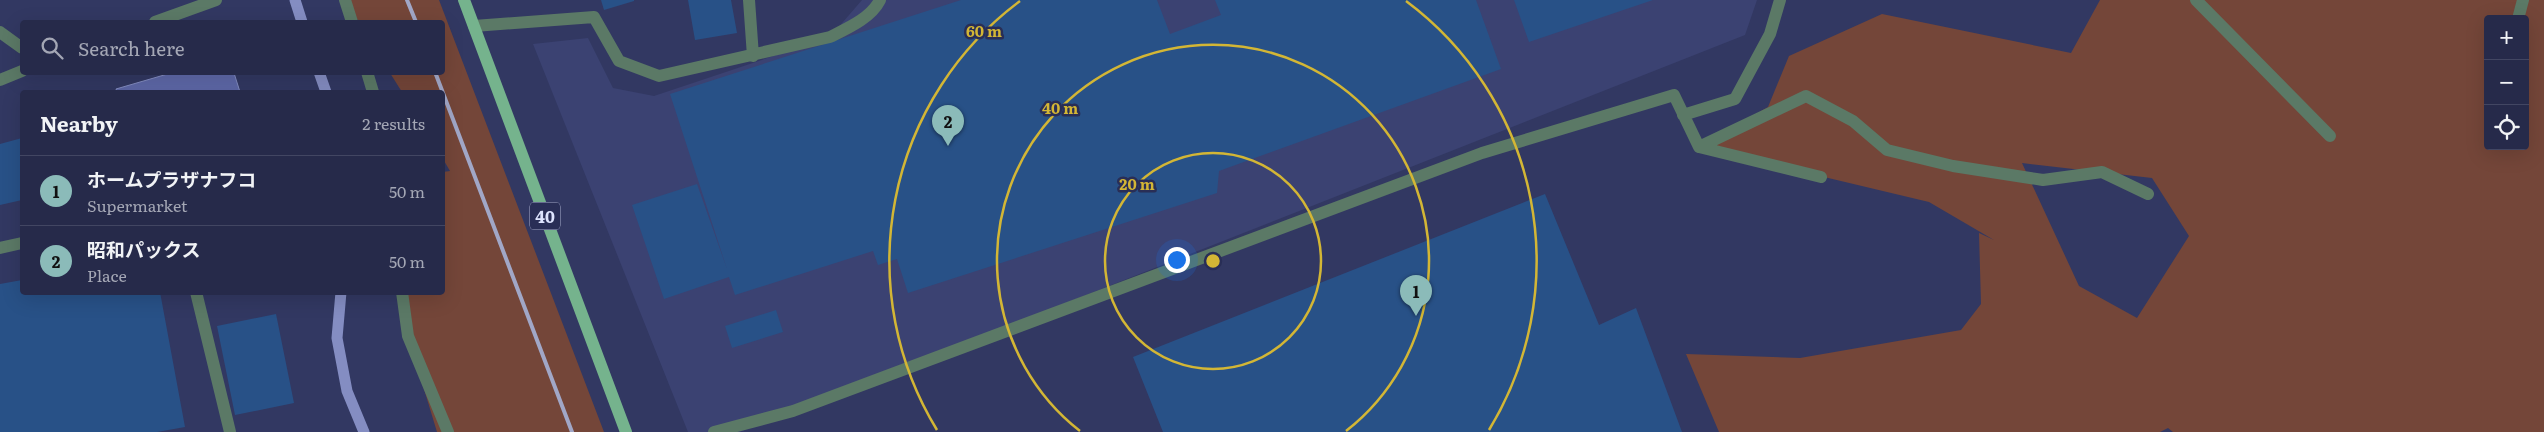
<!DOCTYPE html>
<html lang="en">
<head>
<meta charset="utf-8">
<style>
  body { margin:0; font-family:Literata,"Noto Sans JP",serif; background:#2e3251; color:#f1f3f6 }
  .controls { position:absolute; right:15px; top:15px; display:grid; overflow:hidden; border-radius:5px; box-shadow:0 5px 20px #0002 }
  .controls button { width:45px; height:45px; display:grid; place-items:center; padding:0; border:0; border-bottom:1px solid #424662; background:#262a4a; color:#f1f3f6; font:25px sans-serif }
  .you { position:absolute; left:1176px; top:259px; width:18px; height:18px; margin:-12px; border:4px solid #fff; border-radius:50%; background:#1a73e8; box-shadow:0 0 0 8px #1a73e833 }
  .badge { display:grid; place-items:center; width:32px; height:32px; border-radius:50%; background:#8bbbb9; color:#111; font-size:16px; font-weight:700 }
  .pin { position:absolute; translate:-50% -41px; filter:drop-shadow(0 1px 2px #0008) }
  .pin::after { content:''; position:absolute; top:26px; width:18px; height:15px; background:inherit; clip-path:polygon(0 0,100% 0,50% 100%) }
  .list { margin:0; padding:0; list-style:none }
  h2 { display:flex; justify-content:space-between; align-items:center; height:65px; margin:0; padding:0 20px; font-size:21px }
  h2 small { font-size:16px; font-weight:400; color:#a4a7b5 }
  .list li { display:grid; grid-template-columns:32px 1fr auto; gap:15px; align-items:center; box-sizing:border-box; height:70px; padding:0 20px; border-top:1px solid #424662 }
  .list b { display:block; font-size:19px; white-space:nowrap }
  .list p { margin:0; font-size:16px; white-space:nowrap; color:#a4a7b5 }
  .list em { font-size:16px; font-style:normal; color:#a4a7b5 }
  .icon { flex:none; width:28px; height:28px; fill:none; stroke:currentColor; stroke-width:2; stroke-linecap:round; stroke-linejoin:round }
  .map { position:relative; flex:none; width:2544px; height:432px; overflow:hidden }
  .search { position:absolute; background:#262a4a; box-shadow:0 5px 20px #0002; left:20px; top:20px; width:425px; height:55px; display:flex; align-items:center; gap:12px; box-sizing:border-box; padding:0 18px; border-radius:5px; color:#a4a7b5; font-size:19px }
  .panel { position:absolute; background:#262a4a; box-shadow:0 5px 20px #0002; left:20px; top:90px; width:425px; height:205px; border-radius:5px }
  .map>svg:first-child { display:block }
  .built { fill:#3b4272 }
  .green { fill:#744639; fill-rule:evenodd }
  .water { fill:#5e68a8; stroke:#848dc2 }
  .lines { fill:none; stroke-linecap:round; stroke-linejoin:round }
  .stream { stroke:#848dc2; stroke-width:11 }
  .building { fill:#285187 }
  .minor { stroke:#5b7966; stroke-width:12 }
  .major { stroke:#75b38d; stroke-width:12 }
  .rail { stroke:#a1a7c7; stroke-width:4 }
  .ring { fill:none; stroke:#d3b635; stroke-width:2.5 }
  .labels { text-anchor:middle; dominant-baseline:central; stroke-width:5; stroke-linejoin:round; paint-order:stroke }
  .shield { fill:#292e56; stroke:#a8adcc; stroke-width:1 }
  .shield-label { font-size:16px; font-weight:bold; fill:#dee4fe }
  .centre { fill:#d3b635; stroke:#292e56; stroke-width:2.5 }
  .ring-label { font-size:15px; text-anchor:middle; font-weight:bold; fill:#d3b635; stroke:#292e56; stroke-width:5; stroke-linejoin:round; paint-order:stroke }
</style>
</head>
<body>
<div class="map">
<svg width="2544" height="432" viewBox="0 0 2544 432">
  <rect width="100%" height="100%" fill="#323862"/>
  <path class="built" d="M 862,0 L 1757,0 L 1745,35 L 739,432 L 688,432 L 533,44 L 588,38 L 613,88 L 654,96 L 830,37 Z"/>
  <path class="green" d="M 345,0 L 439,0 L 604,432 L 437,432 L 408,336 L 405,293 L 442,292 L 443,172 L 450,171 L 443,159 L 442,92 L 402,92 L 390,73 L 442,72 L 442,22 L 359,22 Z
    M 2100,0 L 2544,0 L 2544,432 L 2173,432 L 2168,428 L 2160,432 L 1719,432 L 1686,354 L 1800,358 L 1961,330 L 1981,304 L 1979,233 L 1994,240 L 1929,202 L 1699,147 L 1768,107 L 1789,56 L 1882,14 L 2071,53 ZM 2488,19 L 2525,19 L 2525,146 L 2488,146 ZM 2022,163 L 2152,178 L 2189,236 L 2137,318 L 2079,286 Z"/>
  <path class="water" d="M 234,73 L 240,92 L 117,92 L 116,89 L 171,73 Z"/>
  <g class="lines">
    <path class="stream" d="M 295,0 L 302,22
      M 319,72 L 326,92
      M 341,292 L 337,338 L 347,391 L 364,432"/>
  </g>
  <path class="building" d="M 601,0 L 634,0 L 634,1 L 604,10 Z
    M 688,0 L 731,0 L 737,33 L 695,40 Z
    M 961,0 L 1157,0 L 1170,34 L 1221,15 L 1215,0 L 1476,0 L 1501,69 L 1219,171 L 1217,193 L 908,293 L 897,259 L 878,265 L 873,251 L 735,295 L 729,277 L 664,299 L 632,205 L 697,184 L 727,269 L 670,94 Z
    M 1514,0 L 1653,0 L 1529,42 Z
    M 22,138 L 22,200 L 0,205 L 0,144 Z
    M 1545,194 L 1599,325 L 1636,308 L 1682,432 L 1163,432 L 1133,357 Z
    M 22,280 L 22,292 L 160,292 L 185,427 L 157,432 L 0,432 L 0,284 Z
    M 776,310 L 783,332 L 732,348 L 725,326 Z
    M 276,314 L 294,403 L 235,415 L 217,326 Z"/>
  <g class="lines">
    <path class="minor" d="M 345,0 L 352,22
      M 749,0 L 753,56
      M 2196,0 L 2330,136
      M 2518,19 L 2523,0
      M 155,22 L 216,0
      M 474,26 L 594,17 L 619,61 L 659,76 L 830,37 C 848,28 871,18 880,0
      M 0,32 L 22,48
      M 367,72 L 373,92
      M 0,80 L 22,71
      M 1683,115 L 1735,99 L 1770,34 L 1780,0
      M 1699,147 L 1806,96 L 1853,121 L 1887,150 L 1953,166 L 2043,180 L 2102,172 L 2148,194
      M 0,248 L 22,243
      M 196,292 L 230,432
      M 402,292 L 408,336 L 448,432
      M 714,432 L 793,411 L 1482,153 L 1674,95 L 1699,147 L 1821,177"/>
    <path class="major" d="M 464,0 L 626,432"/>
    <path class="rail" d="M 407,0 L 416,22
      M 435,72 L 572,432"/>
  </g>
  <g class="ring">
    <circle cx="1213" cy="261" r="108"/>
    <path d="M1080 431A216 216 0 1 1 1346 431"/>
    <path d="M937 430A324 324 0 0 1 1020 1M1406 1A324 324 0 0 1 1489 430"/>
  </g>
  <g class="labels">
    <rect class="shield" x="530" y="202.5" width="30" height="27" rx="4"/>
    <g class="shield-label">
      <text x="545" y="216">40</text>
    </g>
  </g>
  <circle cx="1213" cy="261" r="8" class="centre"/>
  <g class="ring-label">
    <text x="984" y="37">60 m</text>
    <text x="1060" y="114">40 m</text>
    <text x="1137" y="190">20 m</text>
  </g>
</svg>
<div class="controls">
<button>+</button>
<button>−</button>
<button><svg class="icon" aria-label="locate" viewBox="0 0 24 24"><circle cx="12" cy="12" r="6"/><path d="M12 2v4M12 18v4M2 12h4M18 12h4"/></svg></button>
</div>
<div class="you"></div>
<div class="pin badge" style="left:1416px;top:316px">1</div>
<div class="pin badge" style="left:948px;top:146px">2</div>
<div class="search"><svg class="icon" aria-label="search" viewBox="0 0 24 24"><circle cx="10" cy="10" r="6"/><path d="M15 15l6 6"/></svg>Search here</div>
<section class="panel">
<h2>Nearby<small>2 results</small></h2>
<ul class="list">
<li><span class="badge">1</span><div><b>ホームプラザナフコ</b><p>Supermarket</p></div><em>50 m</em></li>
<li><span class="badge">2</span><div><b>昭和パックス</b><p>Place</p></div><em>50 m</em></li>
</ul>
</section>
</div>
</body>
</html>
